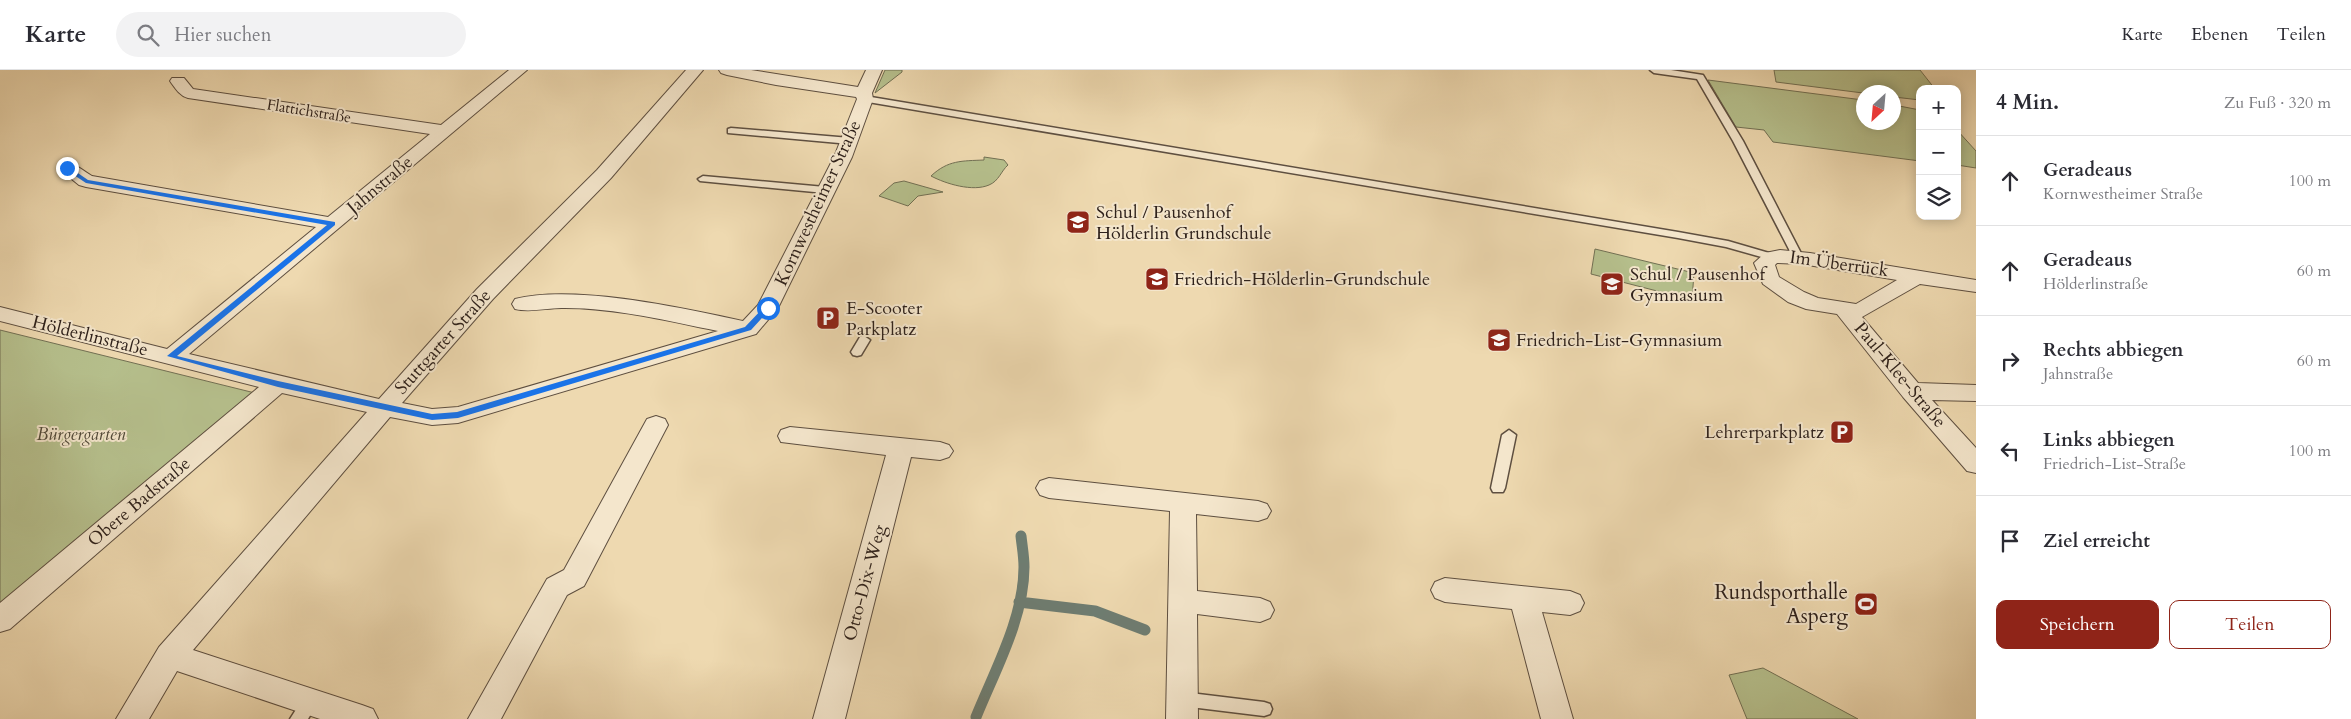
<!DOCTYPE html>
<html lang="de">
<head>
<meta charset="utf-8">
<style>
  body { margin:0; font-family:Cardo,serif; background:#f2f2f3; color:#2b2b33 }
  .controls { position:absolute; right:15px; top:15px; display:grid; overflow:hidden; border-radius:10px; box-shadow:0 2px 12px #0003 }
  .controls button { width:45px; height:45px; display:grid; place-items:center; padding:0; border:0; border-bottom:1px solid #e1e1e2; background:#fff; color:#2b2b33; font:25px sans-serif }
  .compass { position:absolute; left:1856px; top:15px; width:45px; height:45px; border-radius:50%; background:#fff; box-shadow:0 2px 12px #0003; rotate:206deg }
  .stop { position:absolute; width:15px; height:15px; margin:-11px; border:4px solid #1a73e8; border-radius:50%; background:#fff }
  .stop.end { background:#1a73e8; border-color:#fff; box-shadow:0 1px 5px #0008 }
  .list { margin:0; padding:0; list-style:none }
  h2 { display:flex; justify-content:space-between; align-items:center; height:65px; margin:0; padding:0 20px; font-size:21px }
  h2 small { font-size:16px; font-weight:400; color:#7c7c81 }
  .list li { display:grid; grid-template-columns:32px 1fr auto; gap:15px; align-items:center; box-sizing:border-box; height:90px; padding:0 20px; border-top:1px solid #e1e1e2 }
  .list b { display:block; font-size:19px; white-space:nowrap }
  .list p { margin:0; font-size:16px; white-space:nowrap; color:#7c7c81 }
  .list em { font-size:16px; font-style:normal; color:#7c7c81 }
  .actions { display:flex; gap:10px; padding:15px 20px }
  .actions a { flex:1; padding:11px 0; border:1px solid #8f2418; border-radius:10px; text-align:center; font-size:18px; color:#8f2418 }
  .actions .main { background:#8f2418; color:#fff }
  .icon { flex:none; width:28px; height:28px; fill:none; stroke:currentColor; stroke-width:2; stroke-linecap:round; stroke-linejoin:round }
  .map { position:relative; flex:none; width:1976px; height:649px; overflow:hidden }
  header { display:flex; align-items:center; gap:30px; box-sizing:border-box; height:70px; padding:0 25px; background:#fff; border-bottom:1px solid #e1e1e2 }
  header strong { font-size:24px }
  nav { display:flex; gap:28px; margin-inline-start:auto; font-size:18px }
  .search { width:350px; height:45px; background:#f2f2f3; display:flex; align-items:center; gap:12px; box-sizing:border-box; padding:0 18px; border-radius:28px; color:#7c7c81; font-size:19px }
  main { display:flex }
  aside { flex:1; background:#fff }
  .map>svg:first-child { display:block }
  .green { fill:#b6c08d; stroke:#727054 }
  .lines { fill:none; stroke-linecap:round; stroke-linejoin:round }
  .stream { stroke:#6e7d72; stroke-width:11 }
  .service-casing { stroke:#5e4f40; stroke-width:3 }
  .minor-casing { stroke:#5e4f40; stroke-width:2 }
  .service { fill:#f4e6cc; fill-rule:evenodd }
  .minor { fill:#f4e6cc; fill-rule:evenodd }
  .route { fill:#1a73e8 }
  .labels { text-anchor:middle; dominant-baseline:central; stroke-width:4; stroke-linejoin:round; paint-order:stroke }
  .far-street-label { font-size:15px; fill:#2e211b; stroke:#f4e6cc }
  .street-label { font-size:18px; fill:#2e211b; stroke:#f4e6cc }
  .poi-label { font-size:18px; fill:#2e211b; stroke:#f4e6cc; text-anchor:start }
  .park-label { font-size:18px; font-style:italic; fill:#504938; stroke:#f4e6cc }
  .near-poi-label { font-size:21px; fill:#2e211b; stroke:#f4e6cc; text-anchor:end }
</style>
</head>
<body>
<header>
<strong>Karte</strong>
<div class="search"><svg class="icon" aria-label="search" viewBox="0 0 24 24"><circle cx="10" cy="10" r="6"/><path d="M15 15l6 6"/></svg>Hier suchen</div>
<nav><a>Karte</a><a>Ebenen</a><a>Teilen</a></nav>
</header>
<main>
<div class="map">
<svg width="1976" height="649" viewBox="0 0 1976 649">
  <rect width="100%" height="100%" fill="#eed9b0"/>
  <filter id="stains"><feTurbulence type="fractalNoise" baseFrequency=".004" numOctaves="4"/><feColorMatrix values="0 0 0 0 .2 0 0 0 0 .09 0 0 0 0 .02 0 0 0 .5 -.17"/></filter>
  <radialGradient id="worn" r=".72"><stop offset=".6" stop-color="#630" stop-opacity="0"/><stop offset="1" stop-color="#630" stop-opacity=".3"/></radialGradient>
  <path class="green" d="M 885,0 L 902,0 L 902,2 L 875,23 Z
    M 1774,0 L 1920,0 L 1935,19 L 1920,19 L 1920,30 L 1894,27 L 1894,22 L 1863,23 L 1776,12 Z
    M 1708,10 L 1863,30 L 1864,52 L 1894,52 L 1894,35 L 1920,40 L 1920,91 L 1773,72 L 1764,60 L 1736,57 Z
    M 1957,60 L 1976,81 L 1976,98 L 1957,95 Z
    M 984,87 L 1004,90 L 1008,95 C 1001,101 999,111 989,115 C 973,122 946,114 931,106 C 948,90 962,91 984,90 Z
    M 904,111 L 943,122 L 918,126 L 908,136 L 879,126 L 894,113 Z
    M 1595,179 L 1694,203 L 1692,230 L 1591,204 Z
    M 0,260 L 255,323 L 0,542 Z
    M 1763,598 L 1858,649 L 1747,649 L 1729,605 Z"/>
  <g class="lines">
    <path class="stream" d="M 1019,532 L 1095,541 L 1145,560
      M 976,647 C 995,600 1024,548 1024,497 C 1024,486 1022,476 1021,466"/>
    <g class="service-casing">
      <path id="service" d="M 1650,0 L 1671,0 L 1703,5 L 1743,71 L 1803,187 L 1802,189 L 1794,189 L 1793,187 L 1733,71 L 1697,9 L 1654,3 Z
        M 865,26 L 1678,162 L 1728,171 L 1776,185 L 1777,187 L 1772,190 L 1726,177 L 1678,168 L 862,31 L 862,27 Z
        M 731,58 L 850,68 L 855,71 L 850,74 L 728,63 L 728,59 Z
        M 703,106 L 825,117 L 830,120 L 825,123 L 700,111 L 698,109 Z
        M 864,266 L 870,270 L 861,285 L 857,286 L 853,285 L 851,282 L 860,267 Z
        M 1509,360 L 1516,365 L 1505,418 L 1503,422 L 1493,422 L 1491,418 L 1502,365 Z
        M 1182,622 L 1264,632 L 1270,634 L 1272,639 L 1270,644 L 1264,646 L 1182,636 L 1176,634 L 1174,629 L 1176,624 Z
        M 310,625 L 316,627 L 318,632 L 308,649 L 290,649 L 304,627 Z"/>
    </g>
    <g class="minor-casing">
      <path id="minor" d="M 509,0 L 527,0 L 189,284 L 379,329 L 477,219 L 597,100 L 686,0 L 703,0 L 611,108 L 493,229 L 402,333 L 432,339 L 458,337 L 718,261 C 668,251 616,238 565,238 C 549,237 532,243 515,239 L 512,234 L 515,229 C 575,214 682,238 743,251 L 758,235 L 834,87 L 857,29 L 856,27 L 776,15 L 727,5 L 721,3 L 719,0 L 751,0 L 858,17 L 866,0 L 882,0 L 872,23 L 873,29 L 852,87 L 778,238 L 756,264 L 458,353 L 432,355 L 390,347 L 193,580 L 362,635 L 373,639 L 378,649 L 320,649 L 177,601 L 149,649 L 116,649 L 159,577 L 367,342 L 282,323 L 10,559 L 0,562 L 0,533 L 259,317 L 0,251 L 0,237 L 167,279 L 316,157 L 86,117 L 79,115 L 58,98 L 61,94 C 73,91 82,100 92,106 L 328,147 L 430,64 L 188,28 C 180,26 175,18 170,11 L 172,8 L 184,8 L 193,19 L 441,55 Z
        M 1780,180 L 1810,183 L 1976,210 L 1976,222 L 1920,214 L 1862,247 L 1918,313 L 1976,315 L 1976,331 L 1932,330 L 1976,378 L 1976,403 L 1967,401 L 1903,327 L 1837,244 L 1806,239 L 1788,232 L 1763,214 L 1754,193 L 1765,183 ZM 1777,193 L 1802,194 L 1897,210 L 1856,234 L 1818,228 L 1804,222 L 1779,207 L 1775,195 Z
        M 656,346 L 665,349 L 668,355 L 584,516 L 567,525 L 501,649 L 468,649 L 547,509 L 564,500 L 647,349 Z
        M 790,357 L 940,372 L 949,375 L 953,381 L 949,387 L 940,390 L 911,387 L 845,649 L 813,649 L 886,385 L 781,372 L 778,366 L 781,360 Z
        M 1049,408 L 1258,431 L 1267,434 L 1271,441 L 1267,448 L 1258,451 L 1196,444 L 1197,521 L 1260,528 L 1270,532 L 1274,540 L 1270,548 L 1260,552 L 1197,544 L 1198,649 L 1166,649 L 1170,441 L 1049,428 L 1040,425 L 1036,418 L 1040,411 Z
        M 1445,508 L 1570,521 L 1580,525 L 1584,533 L 1580,541 L 1570,545 L 1542,542 L 1573,649 L 1541,649 L 1512,539 L 1445,532 L 1435,528 L 1431,520 L 1435,512 Z"/>
    </g>
    <use href="#service" class="service"/>
    <use href="#minor" class="minor"/>
  </g>
  <path class="route" d="M 65,97 L 69,97 L 88,110 L 335,152 L 335,155 L 177,286 L 278,311 L 432,344 L 457,342 L 745,257 L 765,236 L 771,238 L 751,260 L 458,348 L 432,350 L 278,317 L 167,286 L 327,155 L 86,113 L 65,99 Z"/>
  <defs>
    <g id="school-square" transform="scale(1.25)"><rect x="-9" y="-9" width="18" height="18" rx="4" fill="#8f2418" stroke="#f4e6cc"/><path d="M0-5L7-2L0 1L-7-2ZM-4 1L0 2.5L4 1V4Q0 6-4 4Z" fill="#fff"/></g>
    <g id="parking-square" transform="scale(1.25)"><rect x="-9" y="-9" width="18" height="18" rx="4" fill="#8f2418" stroke="#f4e6cc"/><path d="M-3.5-5.5H1a3.5 3.5 0 0 1 0 7H-1V5.5H-3.5ZM-1-3.4V-.6H.8a1.4 1.4 0 0 0 0-2.8Z" fill="#fff"/></g>
    <g id="stadium-square" transform="scale(1.25)"><rect x="-9" y="-9" width="18" height="18" rx="4" fill="#8f2418" stroke="#f4e6cc"/><path d="M0-5a6.5 5 0 1 0 0 10a6.5 5 0 1 0 0-10ZM-3.5-1.8h7v3.6h-7Z" fill="#fff"/></g>
  </defs>
  <g fill-rule="evenodd">
    <use href="#school-square" x="1078" y="152"/>
    <use href="#school-square" x="1157" y="209"/>
    <use href="#school-square" x="1612" y="214"/>
    <use href="#parking-square" x="828" y="248"/>
    <use href="#school-square" x="1499" y="270"/>
    <use href="#parking-square" x="1842" y="362"/>
    <use href="#stadium-square" x="1866" y="534"/>
  </g>
  <g class="labels">
    <g class="far-street-label">
      <text transform="translate(309 41) rotate(9)">Flattichstraße</text>
    </g>
    <g class="street-label">
      <text transform="translate(380 115) rotate(-40)">Jahnstraße</text>
      <text transform="translate(818 133) rotate(-65)">Kornwestheimer Straße</text>
      <text transform="translate(1839 194) rotate(8)">Im Überrück</text>
      <text transform="translate(90 266) rotate(14)">Hölderlinstraße</text>
      <text transform="translate(443 272) rotate(-48)">Stuttgarter Straße</text>
      <text transform="translate(1900 305) rotate(50)">Paul-Klee-Straße</text>
      <text transform="translate(139 432) rotate(-40)">Obere Badstraße</text>
      <text transform="translate(865 513) rotate(-75)">Otto-Dix-Weg</text>
    </g>
    <g class="poi-label">
      <text x="1096" y="142">Schul / Pausenhof<tspan x="1096" dy="21">Hölderlin Grundschule</tspan></text>
      <text x="1630" y="204">Schul / Pausenhof<tspan x="1630" dy="21">Gymnasium</tspan></text>
      <text x="1174" y="209">Friedrich-Hölderlin-Grundschule</text>
      <text x="846" y="238">E-Scooter<tspan x="846" dy="21">Parkplatz</tspan></text>
      <text x="1516" y="270">Friedrich-List-Gymnasium</text>
      <text x="1824" y="362" text-anchor="end">Lehrerparkplatz</text>
    </g>
    <g class="park-label">
      <text x="81" y="364">Bürgergarten</text>
    </g>
    <g class="near-poi-label">
      <text x="1848" y="522">Rundsporthalle<tspan x="1848" dy="24">Asperg</tspan></text>
    </g>
  </g>
  <rect width="100%" height="100%" filter="url(#stains)"/>
  <rect width="100%" height="100%" fill="url(#worn)"/>
</svg>
<div class="controls">
<button>+</button>
<button>−</button>
<button><svg class="icon" aria-label="layers" viewBox="0 0 24 24"><path d="M12 4l9 5-9 5-9-5zM3 14l9 5 9-5"/></svg></button>
</div>
<svg class="compass" viewBox="-18 -18 36 36"><path d="M0-13l5 13h-10z" fill="#e53935"/><path d="M0 13l5-13h-10z" fill="#7c7c81"/></svg>
<div class="stop" style="left:768px;top:238px"></div>
<div class="stop end" style="left:67px;top:98px"></div>
</div>
<aside>
<h2>4 Min.<small>Zu Fuß · 320 m</small></h2>
<ul class="list">
<li><svg class="icon" aria-label="ahead" viewBox="0 0 24 24"><path d="M12 20V5M6 11l6-6 6 6"/></svg><div><b>Geradeaus</b><p>Kornwestheimer Straße</p></div><em>100 m</em></li>
<li><svg class="icon" aria-label="ahead" viewBox="0 0 24 24"><path d="M12 20V5M6 11l6-6 6 6"/></svg><div><b>Geradeaus</b><p>Hölderlinstraße</p></div><em>60 m</em></li>
<li><svg class="icon" aria-label="right" viewBox="0 0 24 24"><path d="M7 20v-9h11M14 6l5 5-5 5"/></svg><div><b>Rechts abbiegen</b><p>Jahnstraße</p></div><em>60 m</em></li>
<li><svg class="icon" aria-label="left" viewBox="0 0 24 24"><path d="M17 20v-9H6M10 6l-5 5 5 5"/></svg><div><b>Links abbiegen</b><p>Friedrich-List-Straße</p></div><em>100 m</em></li>
<li><svg class="icon" aria-label="arrive" viewBox="0 0 24 24"><path d="M6 21V4h12l-3 4 3 4H6"/></svg><div><b>Ziel erreicht</b></div></li>
</ul>
<div class="actions"><a class="main">Speichern</a><a>Teilen</a></div>
</aside>
</main>
</body>
</html>
